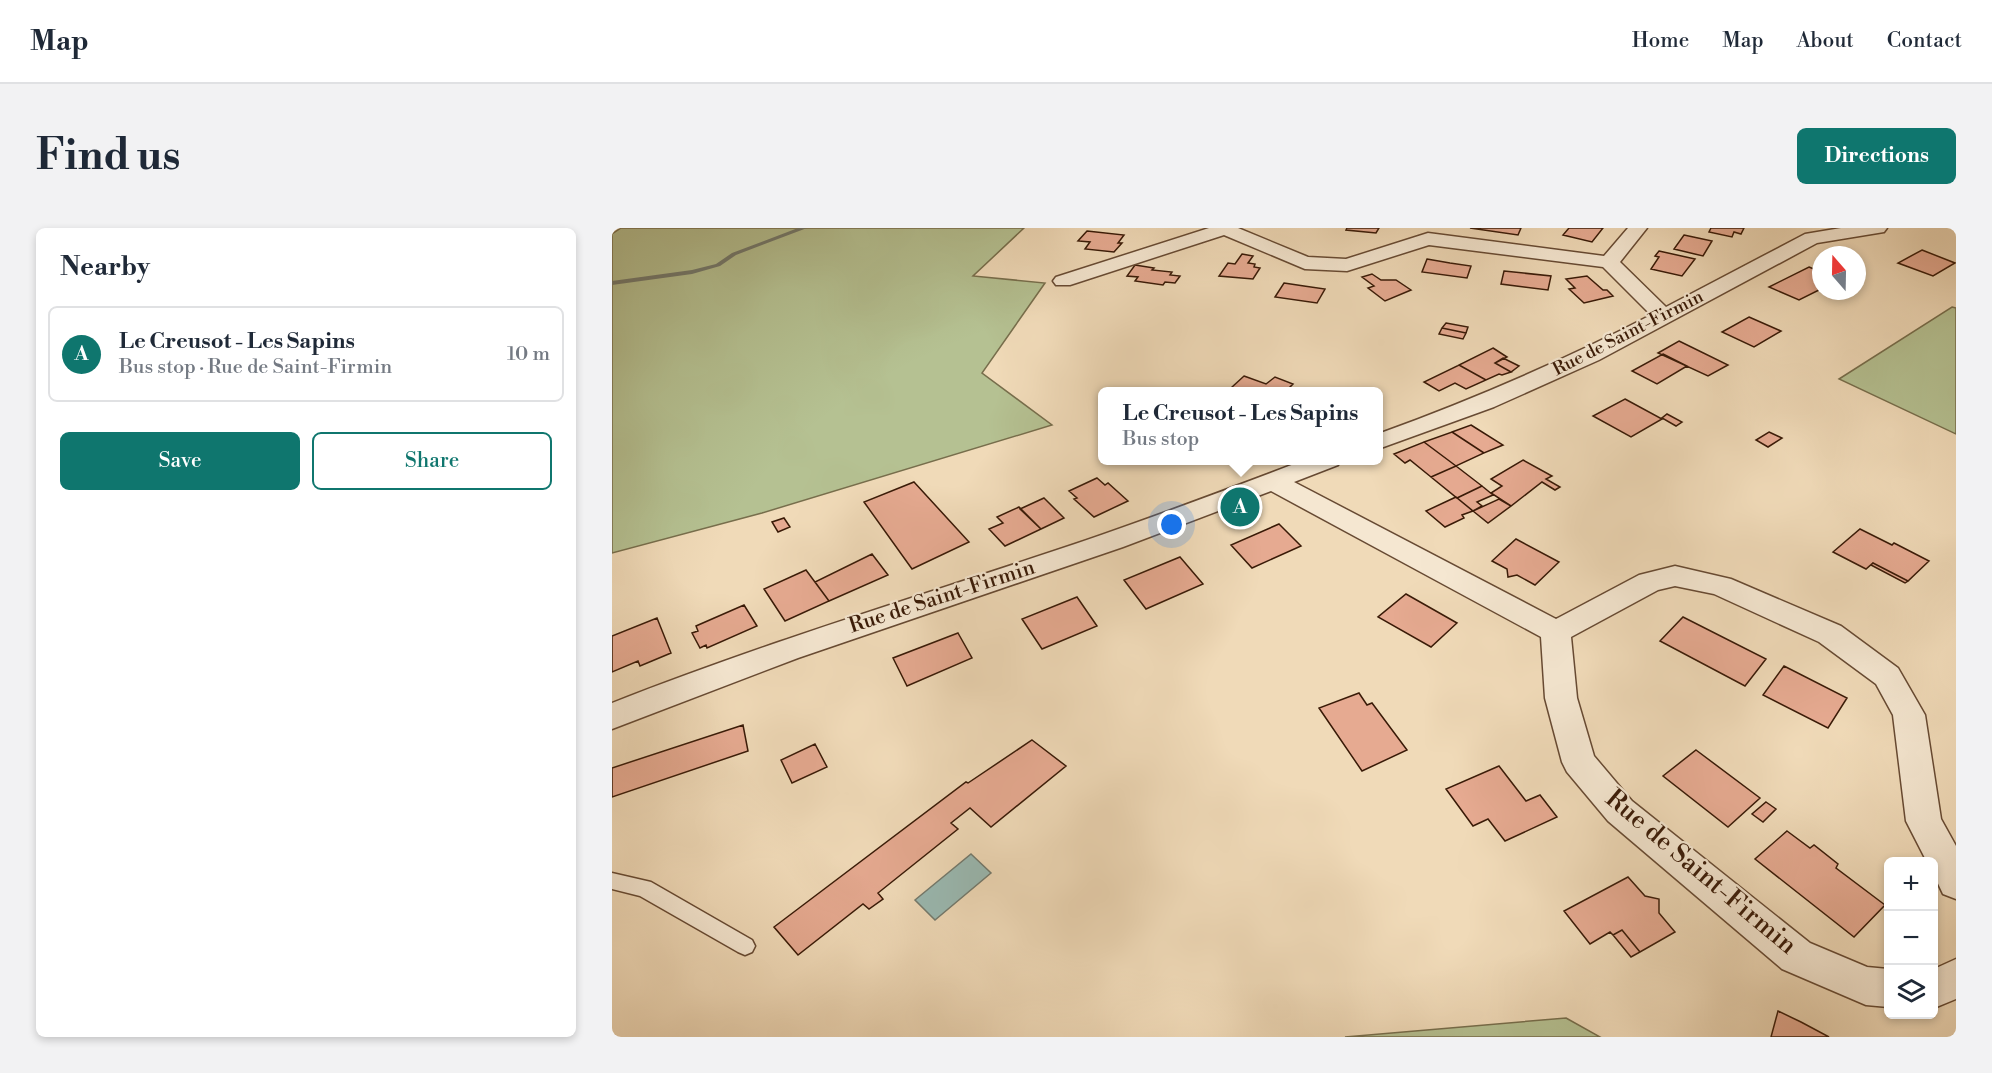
<!DOCTYPE html>
<html lang="en">
<head>
<meta charset="utf-8">
<style>
  body { margin:0; font-family:"Libre Bodoni",serif; background:#f2f2f3; color:#1f2937 }
  .controls { position:absolute; right:18px; bottom:18px; display:grid; overflow:hidden; border-radius:9px; box-shadow:0 3px 9px #0003 }
  .controls button { width:54px; height:54px; display:grid; place-items:center; padding:0; border:0; border-bottom:2px solid #e0e1e3; background:#fff; color:#1f2937; font:30px sans-serif }
  .compass { position:absolute; left:1200px; top:18px; width:54px; height:54px; border-radius:50%; background:#fff; box-shadow:0 3px 9px #0003; rotate:340deg }
  .you { position:absolute; left:560px; top:297px; width:21px; height:21px; margin:-15px; border:4px solid #fff; border-radius:50%; background:#1a73e8; box-shadow:0 0 0 9px #1a73e833 }
  .badge { display:grid; place-items:center; width:39px; height:39px; border-radius:50%; background:#0f766e; color:#fff; font-size:20px; font-weight:700 }
  .pin { position:absolute; translate:-50% -50%; border:3px solid #fff; box-shadow:0 2px 6px #0006 }
  .popup { position:absolute; left:486px; top:159px; width:285px; height:78px; box-sizing:border-box; display:grid; place-content:center; border-radius:9px; background:#fff; filter:drop-shadow(0 2px 4px #0005); font-size:20px; white-space:nowrap; color:#747a83 }
  .popup b { font-size:22px; color:#1f2937 }
  .popup::after { content:''; position:absolute; left:50%; top:100%; margin-left:-12px; border:12px solid transparent; border-top-color:#fff }
  .list { margin:0; padding:0; list-style:none }
  h2 { display:flex; justify-content:space-between; align-items:center; height:78px; margin:0; padding:0 24px; font-size:26px }
  h2 small { font-size:20px; font-weight:400; color:#747a83 }
  .list li { display:grid; grid-template-columns:39px 1fr auto; gap:18px; align-items:center; box-sizing:border-box; height:96px; margin:0 12px 12px; padding:0 12px; border:2px solid #e0e1e3; border-radius:9px }
  .list b { display:block; font-size:22px; white-space:nowrap }
  .list p { margin:0; font-size:20px; white-space:nowrap; color:#747a83 }
  .list em { font-size:20px; font-style:normal; color:#747a83 }
  .actions { display:flex; gap:12px; padding:18px 24px }
  .actions a { flex:1; padding:14px 0; border:2px solid #0f766e; border-radius:9px; text-align:center; font-size:21px; color:#0f766e }
  .actions .main { background:#0f766e; color:#fff }
  .icon { flex:none; width:33px; height:33px; fill:none; stroke:currentColor; stroke-width:2; stroke-linecap:round; stroke-linejoin:round }
  .map { position:relative; flex:none; width:1344px; height:809px; overflow:hidden; border-radius:9px }
  header { display:flex; align-items:center; gap:36px; box-sizing:border-box; height:84px; padding:0 30px; background:#fff; border-bottom:2px solid #e0e1e3 }
  header strong { font-size:28px }
  nav { display:flex; gap:33px; margin-inline-start:auto; font-size:21px }
  .intro { display:flex; align-items:center; justify-content:space-between; box-sizing:border-box; height:144px; padding:0 36px }
  h1 { margin:0; font-size:42px }
  .button { padding:15px 27px; border-radius:9px; background:#0f766e; color:#fff; font-size:21px; font-weight:700 }
  main { display:flex; gap:36px; padding:0 36px }
  aside { flex:1; background:#fff; border-radius:9px; box-shadow:0 3px 9px #0003 }
  .map>svg:first-child { display:block }
  .green { fill:#b5c192; stroke:#776e4c; stroke-width:1.5 }
  .water { fill:#9abab3; stroke:#737a6e; stroke-width:1.5 }
  .lines { fill:none; stroke-linecap:round; stroke-linejoin:round }
  .stream { fill:#737a6e; fill-rule:evenodd }
  .building { fill:#e6aa91; stroke:#391a07; stroke-width:1.5 }
  .service-casing { stroke:#674a33; stroke-width:3 }
  .minor-casing { stroke:#674a33; stroke-width:3 }
  .service { fill:#f5e7d1; fill-rule:evenodd }
  .minor { fill:#f5e7d1; fill-rule:evenodd }
  .labels { text-anchor:middle; dominant-baseline:central; stroke-width:4.5; stroke-linejoin:round; paint-order:stroke }
  .far-street-label { font-size:18px; fill:#391a07; stroke:#f5e7d1 }
  .street-label { font-size:21px; fill:#391a07; stroke:#f5e7d1 }
  .near-street-label { font-size:26px; fill:#391a07; stroke:#f5e7d1 }
</style>
</head>
<body>
<header>
<strong>Map</strong>
<nav><a>Home</a><a>Map</a><a>About</a><a>Contact</a></nav>
</header>
<div class="intro"><h1>Find us</h1><a class="button">Directions</a></div>
<main>
<aside>
<h2>Nearby<small></small></h2>
<ul class="list">
<li><span class="badge">A</span><div><b>Le Creusot - Les Sapins</b><p>Bus stop · Rue de Saint-Firmin</p></div><em>10 m</em></li>
</ul>
<div class="actions"><a class="main">Save</a><a>Share</a></div>
</aside>
<div class="map">
<svg width="1344" height="809" viewBox="0 0 1344 809">
  <rect width="100%" height="100%" fill="#f0dab8"/>
  <filter id="stains"><feTurbulence type="fractalNoise" baseFrequency=".00333" numOctaves="4"/><feColorMatrix values="0 0 0 0 .2 0 0 0 0 .09 0 0 0 0 .02 0 0 0 .5 -.17"/></filter>
  <radialGradient id="worn" r=".72"><stop offset=".6" stop-color="#630" stop-opacity="0"/><stop offset="1" stop-color="#630" stop-opacity=".3"/></radialGradient>
  <path class="green" d="M 9,0 L 412,0 L 361,48 L 433,55 L 370,145 L 440,197 L 150,285 L 0,325 L 0,6 Z
    M 1340,79 L 1344,80 L 1344,206 L 1227,151 Z
    M 954,790 L 988,809 L 733,809 Z"/>
  <path class="water" d="M 359,626 L 379,645 L 323,692 L 303,672 Z"/>
  <g class="lines">
    <path class="stream" d="M 186,0 L 195,0 L 124,27 L 108,38 L 80,46 L 0,57 L 0,53 L 80,42 L 104,36 L 120,25 Z"/>
  </g>
  <path class="building" d="M 735,0 L 767,0 L 764,5 L 734,2 Z
    M 858,0 L 909,0 L 906,7 Z
    M 957,0 L 991,0 L 980,14 L 951,7 Z
    M 1099,0 L 1132,0 L 1129,6 L 1122,4 L 1120,9 L 1097,4 Z
    M 475,3 L 512,7 L 506,15 L 510,15 L 502,24 L 473,21 L 478,14 L 466,13 Z
    M 1072,7 L 1100,13 L 1091,28 L 1062,21 Z
    M 1310,22 L 1343,35 L 1321,48 L 1286,35 Z
    M 1047,23 L 1083,31 L 1070,48 L 1039,41 L 1047,29 L 1043,28 Z
    M 630,26 L 641,28 L 636,35 L 643,36 L 642,39 L 648,40 L 641,51 L 607,48 L 616,35 L 623,36 Z
    M 815,31 L 838,35 L 859,38 L 855,50 L 810,44 Z
    M 523,37 L 542,40 L 540,42 L 560,44 L 558,47 L 568,48 L 563,55 L 553,54 L 551,57 L 523,53 L 526,49 L 515,48 Z
    M 1197,39 L 1209,44 L 1209,61 L 1187,72 L 1157,59 Z
    M 892,43 L 939,48 L 936,62 L 889,56 Z
    M 760,46 L 769,52 L 784,52 L 799,62 L 773,73 L 756,60 L 762,58 L 750,49 Z
    M 975,48 L 991,62 L 995,62 L 1001,68 L 972,75 L 957,61 L 963,60 L 954,51 Z
    M 672,55 L 692,58 L 713,61 L 705,75 L 663,69 Z
    M 1137,89 L 1169,103 L 1142,119 L 1110,104 Z
    M 834,95 L 856,99 L 854,105 L 830,100 Z
    M 830,100 L 854,105 L 851,111 L 827,106 Z
    M 1067,113 L 1116,137 L 1096,148 L 1046,125 Z
    M 881,120 L 895,129 L 883,135 L 899,144 L 890,147 L 887,146 L 874,152 L 847,137 Z
    M 1051,126 L 1075,138 L 1045,156 L 1020,143 Z
    M 891,130 L 907,138 L 899,144 L 883,135 Z
    M 847,137 L 874,152 L 854,161 L 843,155 L 827,163 L 812,154 Z
    M 632,148 L 654,156 L 663,149 L 681,156 L 674,163 L 675,164 L 629,164 L 619,160 Z
    M 1013,171 L 1050,191 L 1019,209 L 981,188 Z
    M 1055,186 L 1070,194 L 1064,198 L 1050,190 Z
    M 859,197 L 891,217 L 872,225 L 840,204 Z
    M 840,204 L 872,225 L 844,238 L 812,214 Z
    M 1157,204 L 1170,210 L 1156,219 L 1144,212 Z
    M 812,214 L 844,238 L 819,249 L 798,232 L 793,235 L 782,226 Z
    M 911,232 L 940,248 L 934,251 L 948,259 L 943,262 L 930,254 L 899,278 L 879,265 L 890,258 L 879,251 Z
    M 844,238 L 870,258 L 845,270 L 819,249 Z
    M 485,250 L 493,257 L 496,255 L 516,273 L 482,289 L 462,271 L 465,270 L 457,263 Z
    M 302,254 L 357,314 L 300,341 L 252,274 Z
    M 870,258 L 881,267 L 865,274 L 870,278 L 861,283 L 845,270 Z
    M 844,269 L 861,283 L 850,287 L 852,290 L 833,299 L 814,283 Z
    M 432,270 L 452,290 L 429,301 L 408,281 Z
    M 887,271 L 899,278 L 876,295 L 861,283 Z
    M 407,279 L 429,301 L 393,318 L 377,301 L 391,295 L 385,289 Z
    M 172,290 L 178,299 L 166,304 L 160,294 Z
    M 667,296 L 689,318 L 640,340 L 619,317 Z
    M 1248,301 L 1280,317 L 1282,315 L 1317,333 L 1296,353 L 1261,335 L 1254,341 L 1221,324 Z
    M 904,311 L 947,334 L 923,357 L 905,347 L 896,349 L 895,341 L 880,333 Z
    M 260,326 L 276,347 L 217,373 L 203,354 Z
    M 568,329 L 591,356 L 534,381 L 512,352 Z
    M 1261,335 L 1296,353 L 1293,355 L 1259,337 Z
    M 194,342 L 217,373 L 173,393 L 152,361 Z
    M 794,366 L 845,395 L 819,419 L 766,389 Z
    M 465,369 L 485,398 L 430,421 L 410,391 Z
    M 132,377 L 145,398 L 95,420 L 94,417 L 88,420 L 80,405 L 86,403 L 84,398 Z
    M 1071,389 L 1154,431 L 1133,458 L 1048,413 Z
    M 45,390 L 59,425 L 28,438 L 26,433 L 0,444 L 0,408 Z
    M 346,405 L 360,430 L 295,458 L 281,430 Z
    M 1172,438 L 1235,470 L 1216,500 L 1151,467 Z
    M 747,465 L 755,477 L 760,475 L 795,522 L 750,543 L 707,480 Z
    M 131,497 L 136,523 L 0,569 L 0,540 Z
    M 420,512 L 454,538 L 379,599 L 358,580 L 339,595 L 346,601 L 266,665 L 271,671 L 257,681 L 251,676 L 186,727 L 162,699 L 354,554 L 356,555 Z
    M 203,516 L 215,539 L 180,555 L 169,532 Z
    M 1084,522 L 1148,570 L 1116,599 L 1051,548 Z
    M 887,538 L 914,573 L 928,567 L 945,589 L 893,613 L 876,591 L 861,598 L 834,561 Z
    M 1154,574 L 1164,581 L 1151,594 L 1140,586 Z
    M 1175,603 L 1198,620 L 1202,617 L 1226,636 L 1224,640 L 1273,677 L 1242,709 L 1143,631 Z
    M 1016,649 L 1033,668 L 1047,671 L 1047,685 L 1063,704 L 1028,724 L 1010,702 L 1001,707 L 998,704 L 978,716 L 952,683 Z
    M 1010,702 L 1028,724 L 1019,729 L 1001,707 Z
    M 1166,783 L 1189,794 L 1217,809 L 1159,809 Z"/>
  <g class="lines">
    <g class="service-casing">
      <path id="service" d="M 0,645 L 39,654 L 140,712 L 143,718 L 140,724 L 133,727 L 126,724 L 28,668 L 0,661 Z"/>
    </g>
    <g class="minor-casing">
      <path id="minor" d="M 597,0 L 626,0 L 696,29 L 734,31 L 816,5 L 992,28 L 1016,0 L 1035,0 L 1008,34 L 1054,79 L 1193,6 L 1229,0 L 1275,0 L 1272,4 L 1266,5 L 1205,15 L 987,132 L 882,179 L 766,221 L 766,206 C 862,171 949,134 1039,87 L 991,39 L 817,17 L 735,43 L 693,41 L 612,7 L 458,57 L 444,57 L 441,53 L 444,49 Z
        M 693,232 L 729,232 L 726,237 L 682,254 L 944,391 L 1027,347 L 1063,338 L 1119,351 L 1229,398 L 1286,440 L 1313,487 L 1329,591 L 1344,618 L 1344,671 L 1331,666 L 1322,647 L 1322,634 L 1315,634 L 1294,593 L 1281,487 L 1264,456 L 1207,414 L 1102,366 L 1063,358 L 1046,362 L 959,409 L 965,470 L 982,528 L 1020,573 L 1198,715 L 1255,739 L 1276,741 L 1276,779 L 1254,777 L 1170,741 L 996,593 L 955,544 L 950,534 L 933,470 L 929,409 L 659,263 L 511,319 L 186,430 L 0,501 L 0,475 C 152,415 308,368 463,316 C 540,290 616,261 693,232 Z
        M 1344,731 L 1344,771 L 1322,780 L 1322,741 Z"/>
    </g>
    <use href="#service" class="service"/>
    <use href="#minor" class="minor"/>
  </g>
  <g class="labels">
    <g class="far-street-label">
      <text transform="translate(1016 105) rotate(-27)">Rue de Saint-Firmin</text>
    </g>
    <g class="street-label">
      <text transform="translate(330 369) rotate(-18)">Rue de Saint-Firmin</text>
    </g>
    <g class="near-street-label">
      <text transform="translate(1089 644) rotate(40)">Rue de Saint-Firmin</text>
    </g>
  </g>
  <rect width="100%" height="100%" filter="url(#stains)"/>
  <rect width="100%" height="100%" fill="url(#worn)"/>
</svg>
<div class="controls">
<button>+</button>
<button>−</button>
<button><svg class="icon" aria-label="layers" viewBox="0 0 24 24"><path d="M12 4l9 5-9 5-9-5zM3 14l9 5 9-5"/></svg></button>
</div>
<svg class="compass" viewBox="-18 -18 36 36"><path d="M0-13l5 13h-10z" fill="#e53935"/><path d="M0 13l5-13h-10z" fill="#747a83"/></svg>
<div class="you"></div>
<div class="pin badge" style="left:628px;top:279px">A</div>
<div class="popup"><b>Le Creusot - Les Sapins</b>Bus stop</div>
</div>
</main>
</body>
</html>
